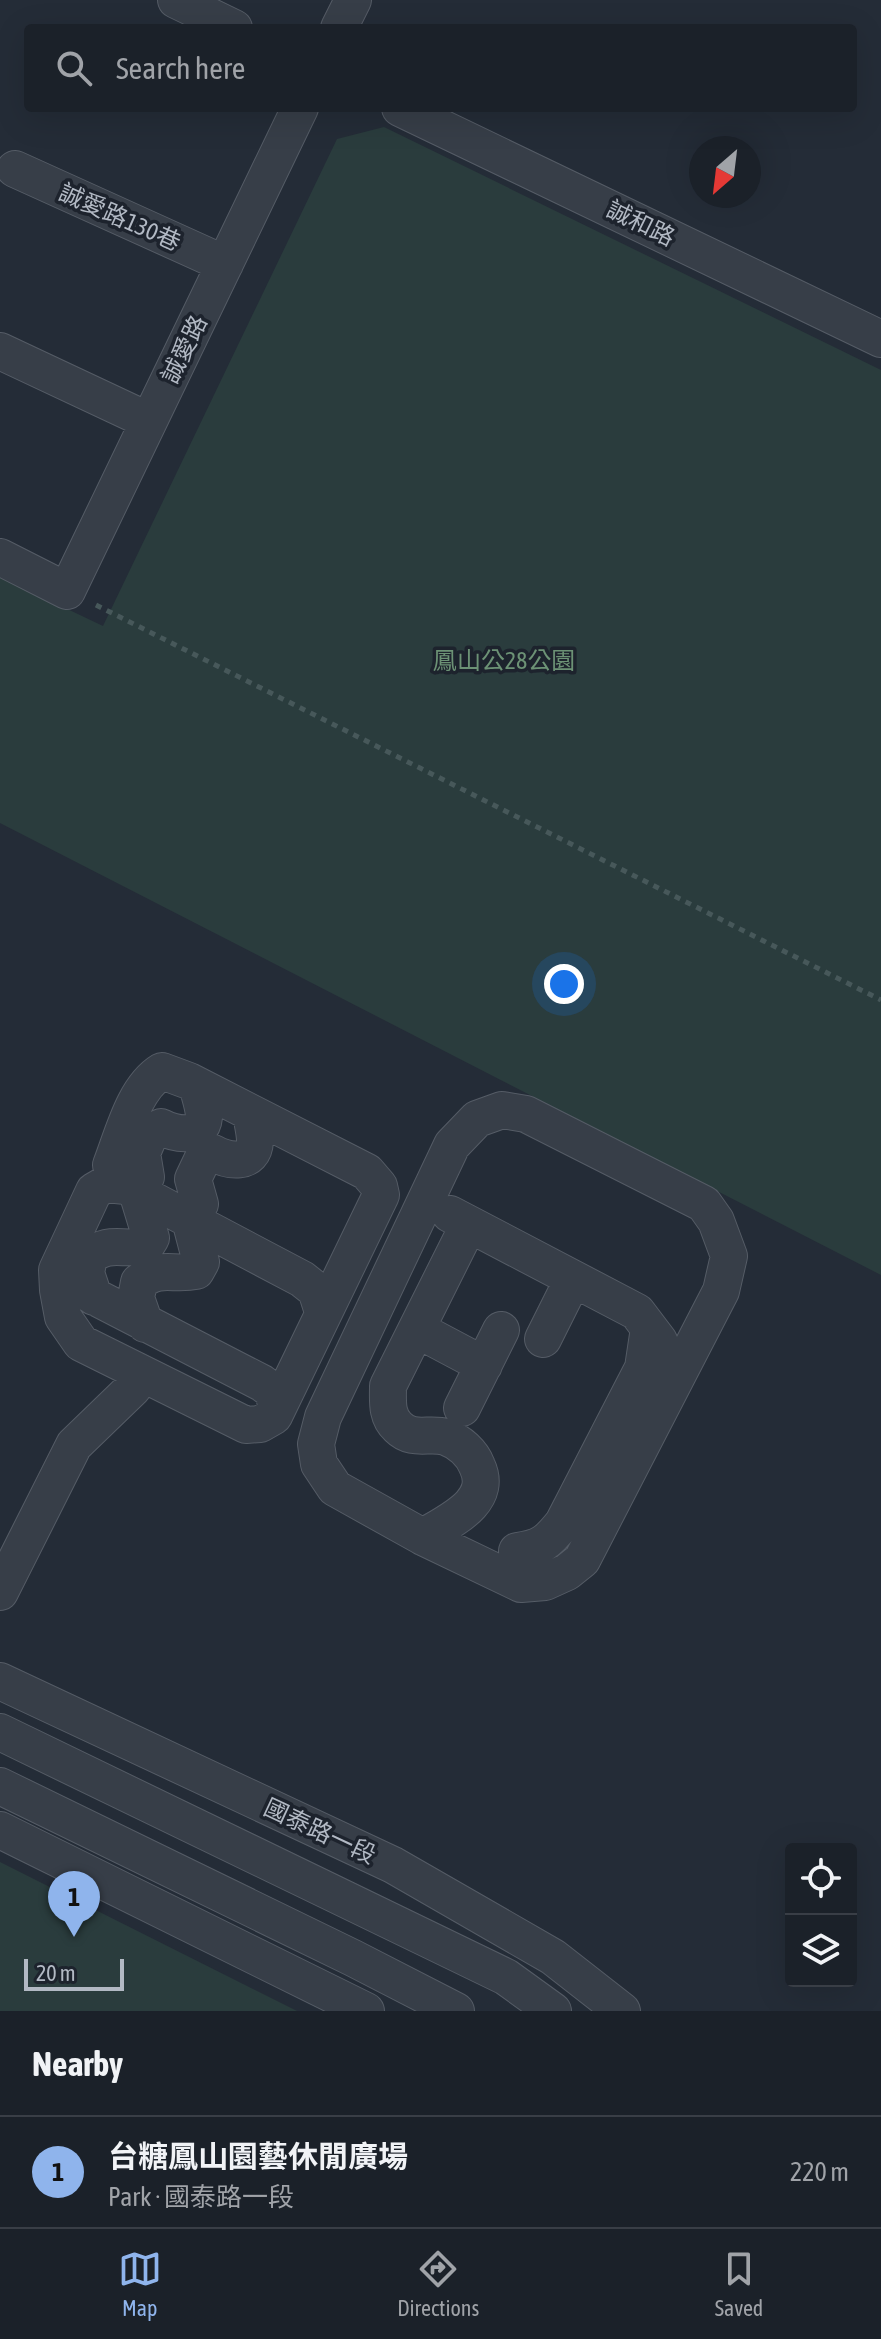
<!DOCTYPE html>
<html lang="en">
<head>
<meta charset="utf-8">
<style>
  body { margin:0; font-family:"Asap Condensed","Noto Sans TC",sans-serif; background:#282e35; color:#f1f3f6 }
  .controls { position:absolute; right:24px; bottom:24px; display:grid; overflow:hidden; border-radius:8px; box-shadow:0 8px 32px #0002 }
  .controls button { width:72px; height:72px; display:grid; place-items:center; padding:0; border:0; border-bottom:2px solid #393e46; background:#1b2129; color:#f1f3f6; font:40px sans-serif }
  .compass { position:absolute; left:689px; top:136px; width:72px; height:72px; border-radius:50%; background:#1b2129; box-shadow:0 8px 32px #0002; rotate:208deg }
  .scale { position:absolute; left:24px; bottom:20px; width:100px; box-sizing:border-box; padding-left:8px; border:4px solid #b2b9c4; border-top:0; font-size:22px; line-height:28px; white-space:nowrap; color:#b2b9c4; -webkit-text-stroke:6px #1d232d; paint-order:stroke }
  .you { position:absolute; left:564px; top:984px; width:28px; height:28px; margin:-20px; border:6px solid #fff; border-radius:50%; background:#1a73e8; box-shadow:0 0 0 12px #1a73e833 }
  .badge { display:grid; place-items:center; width:52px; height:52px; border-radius:50%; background:#8fb4ec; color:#111; font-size:26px; font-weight:700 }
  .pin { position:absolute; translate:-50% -66px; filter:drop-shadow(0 2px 4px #0008) }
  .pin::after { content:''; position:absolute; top:42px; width:28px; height:24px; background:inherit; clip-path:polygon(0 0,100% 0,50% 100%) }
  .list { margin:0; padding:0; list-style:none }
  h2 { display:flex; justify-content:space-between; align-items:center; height:104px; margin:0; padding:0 32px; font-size:34px }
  h2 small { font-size:26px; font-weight:400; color:#a0a3a8 }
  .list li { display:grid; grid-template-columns:52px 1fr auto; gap:24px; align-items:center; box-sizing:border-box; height:112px; padding:0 32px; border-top:2px solid #393e46 }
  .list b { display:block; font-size:30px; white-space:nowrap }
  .list p { margin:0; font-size:26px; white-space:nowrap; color:#a0a3a8 }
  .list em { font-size:26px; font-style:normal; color:#a0a3a8 }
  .icon { flex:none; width:44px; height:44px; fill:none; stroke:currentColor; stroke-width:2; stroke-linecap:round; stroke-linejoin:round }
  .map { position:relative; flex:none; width:881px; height:2011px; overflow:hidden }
  .search { position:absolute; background:#1b2129; box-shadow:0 8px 32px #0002; left:24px; right:24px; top:24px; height:88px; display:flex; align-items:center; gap:20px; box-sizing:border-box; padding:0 28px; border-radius:8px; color:#a0a3a8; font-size:30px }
  .sheet { height:216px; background:#1b2129 }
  nav { display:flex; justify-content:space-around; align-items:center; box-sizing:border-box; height:112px; border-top:2px solid #393e46; background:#1b2129; font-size:22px; color:#a0a3a8 }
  nav a { display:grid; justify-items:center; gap:4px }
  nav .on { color:#8fb4ec }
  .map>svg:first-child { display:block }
  .green { fill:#2a3c3d }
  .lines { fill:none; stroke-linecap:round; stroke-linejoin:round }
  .minor-casing { stroke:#555c66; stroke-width:38 }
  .path { stroke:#47585a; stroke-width:5; stroke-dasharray:6 6; stroke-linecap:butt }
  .minor { stroke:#373e48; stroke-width:36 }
  .labels { text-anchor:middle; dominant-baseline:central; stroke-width:7; stroke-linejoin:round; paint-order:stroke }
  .street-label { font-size:24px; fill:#b2b9c4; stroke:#1d232d }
  .park-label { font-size:24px; fill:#6c9275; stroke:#1d232d }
</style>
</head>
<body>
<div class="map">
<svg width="881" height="2011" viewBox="0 0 881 2011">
  <rect width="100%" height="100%" fill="#242c37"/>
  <path class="green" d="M 384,127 L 881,370 L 881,1275 L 0,823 L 0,577 L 103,626 L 337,139 Z
    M 0,1862 L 297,2011 L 0,2011 Z"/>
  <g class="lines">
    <g class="minor-casing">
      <path id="minor" d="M 176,0 L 234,28
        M 339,28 L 353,0
        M 400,108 L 881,339
        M 15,169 L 225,264
        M 0,351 L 149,421
        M 0,557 L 67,591 L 300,108
        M 502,1110 L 526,1114 L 704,1204 L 716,1221 L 729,1256 L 721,1291 L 582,1560 L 567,1572 L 545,1582 L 521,1584 L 423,1537 L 335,1488 L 319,1464 L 316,1444 L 323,1417 L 452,1145 L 477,1119 Z
        M 111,1165 C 123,1134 134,1088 162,1071 L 189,1081 L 367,1172 L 379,1186 L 381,1195 L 274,1416 L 260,1424 L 246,1425 L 81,1343 L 63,1317 L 58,1290 L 57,1270 L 94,1191 L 106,1184 L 126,1186 L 302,1279 L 316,1290 L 323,1312
        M 146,1177 L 142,1153 L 151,1132 L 161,1127 C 175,1134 202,1140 204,1117 C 204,1107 199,1094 197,1085
        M 200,1204 L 193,1179 L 203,1158 L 213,1153 C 228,1161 254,1166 255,1141 C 255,1132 252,1122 251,1113
        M 450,1214 L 637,1312 L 659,1341 L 676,1376
        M 94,1297 L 86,1273 L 89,1257 C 110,1240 121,1251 146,1246 L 151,1238 L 137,1192
        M 60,1298 L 70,1290 L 78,1288 L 262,1383 L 273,1391 L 277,1409
        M 145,1324 L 136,1298 L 139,1282 C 161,1265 172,1276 196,1271 L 201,1262 L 190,1220
        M 418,1330 L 484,1365
        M 543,1339 L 573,1279
        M 462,1408 L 501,1330
        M 423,1537 C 449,1521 494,1502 477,1466 C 472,1453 460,1442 446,1437 C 429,1432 413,1442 398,1427 C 386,1416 388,1401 388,1386 L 469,1224
        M 517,1551 C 541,1548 548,1542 563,1523 L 643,1368 L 649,1328
        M 0,1592 L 74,1445 L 133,1388
        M 0,1681 L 393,1865 L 553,1957 L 622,2011
        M 0,1732 L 506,1977 L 553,2011
        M 0,1786 L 353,1958 L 456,2011
        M 0,1830 L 366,2011"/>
    </g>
    <path class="path" d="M 96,605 L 881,1000"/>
    <use href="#minor" class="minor"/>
  </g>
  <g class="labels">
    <g class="street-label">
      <text transform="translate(120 217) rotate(24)">誠愛路130巷</text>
      <text transform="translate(641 223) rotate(26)">誠和路</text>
      <text transform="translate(184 349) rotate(-64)">誠愛路</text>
      <text transform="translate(320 1831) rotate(25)">國泰路一段</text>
    </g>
    <g class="park-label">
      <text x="504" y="660">鳳山公28公園</text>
    </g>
  </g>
</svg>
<div class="controls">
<button><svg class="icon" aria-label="locate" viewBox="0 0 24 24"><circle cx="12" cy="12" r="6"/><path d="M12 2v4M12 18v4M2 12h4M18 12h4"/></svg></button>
<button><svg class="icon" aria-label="layers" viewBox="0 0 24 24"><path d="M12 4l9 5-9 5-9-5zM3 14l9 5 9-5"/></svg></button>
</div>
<svg class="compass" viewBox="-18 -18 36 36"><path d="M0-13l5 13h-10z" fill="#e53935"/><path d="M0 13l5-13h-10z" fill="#a0a3a8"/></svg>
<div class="scale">20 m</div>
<div class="you"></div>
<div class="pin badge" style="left:74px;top:1937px">1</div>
<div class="search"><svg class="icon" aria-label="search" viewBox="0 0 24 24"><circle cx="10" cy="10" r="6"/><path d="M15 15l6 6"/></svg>Search here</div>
</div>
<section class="sheet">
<h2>Nearby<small></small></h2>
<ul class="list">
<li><span class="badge">1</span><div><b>台糖鳳山園藝休閒廣場</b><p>Park · 國泰路一段</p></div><em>220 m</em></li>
</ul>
</section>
<nav>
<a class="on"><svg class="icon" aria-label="map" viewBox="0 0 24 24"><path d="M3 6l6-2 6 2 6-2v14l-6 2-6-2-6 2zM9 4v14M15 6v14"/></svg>Map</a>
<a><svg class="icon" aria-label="directions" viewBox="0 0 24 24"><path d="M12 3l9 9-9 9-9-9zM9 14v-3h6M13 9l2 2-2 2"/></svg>Directions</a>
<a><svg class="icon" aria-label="saved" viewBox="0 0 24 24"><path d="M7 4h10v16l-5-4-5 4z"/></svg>Saved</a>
</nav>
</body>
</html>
